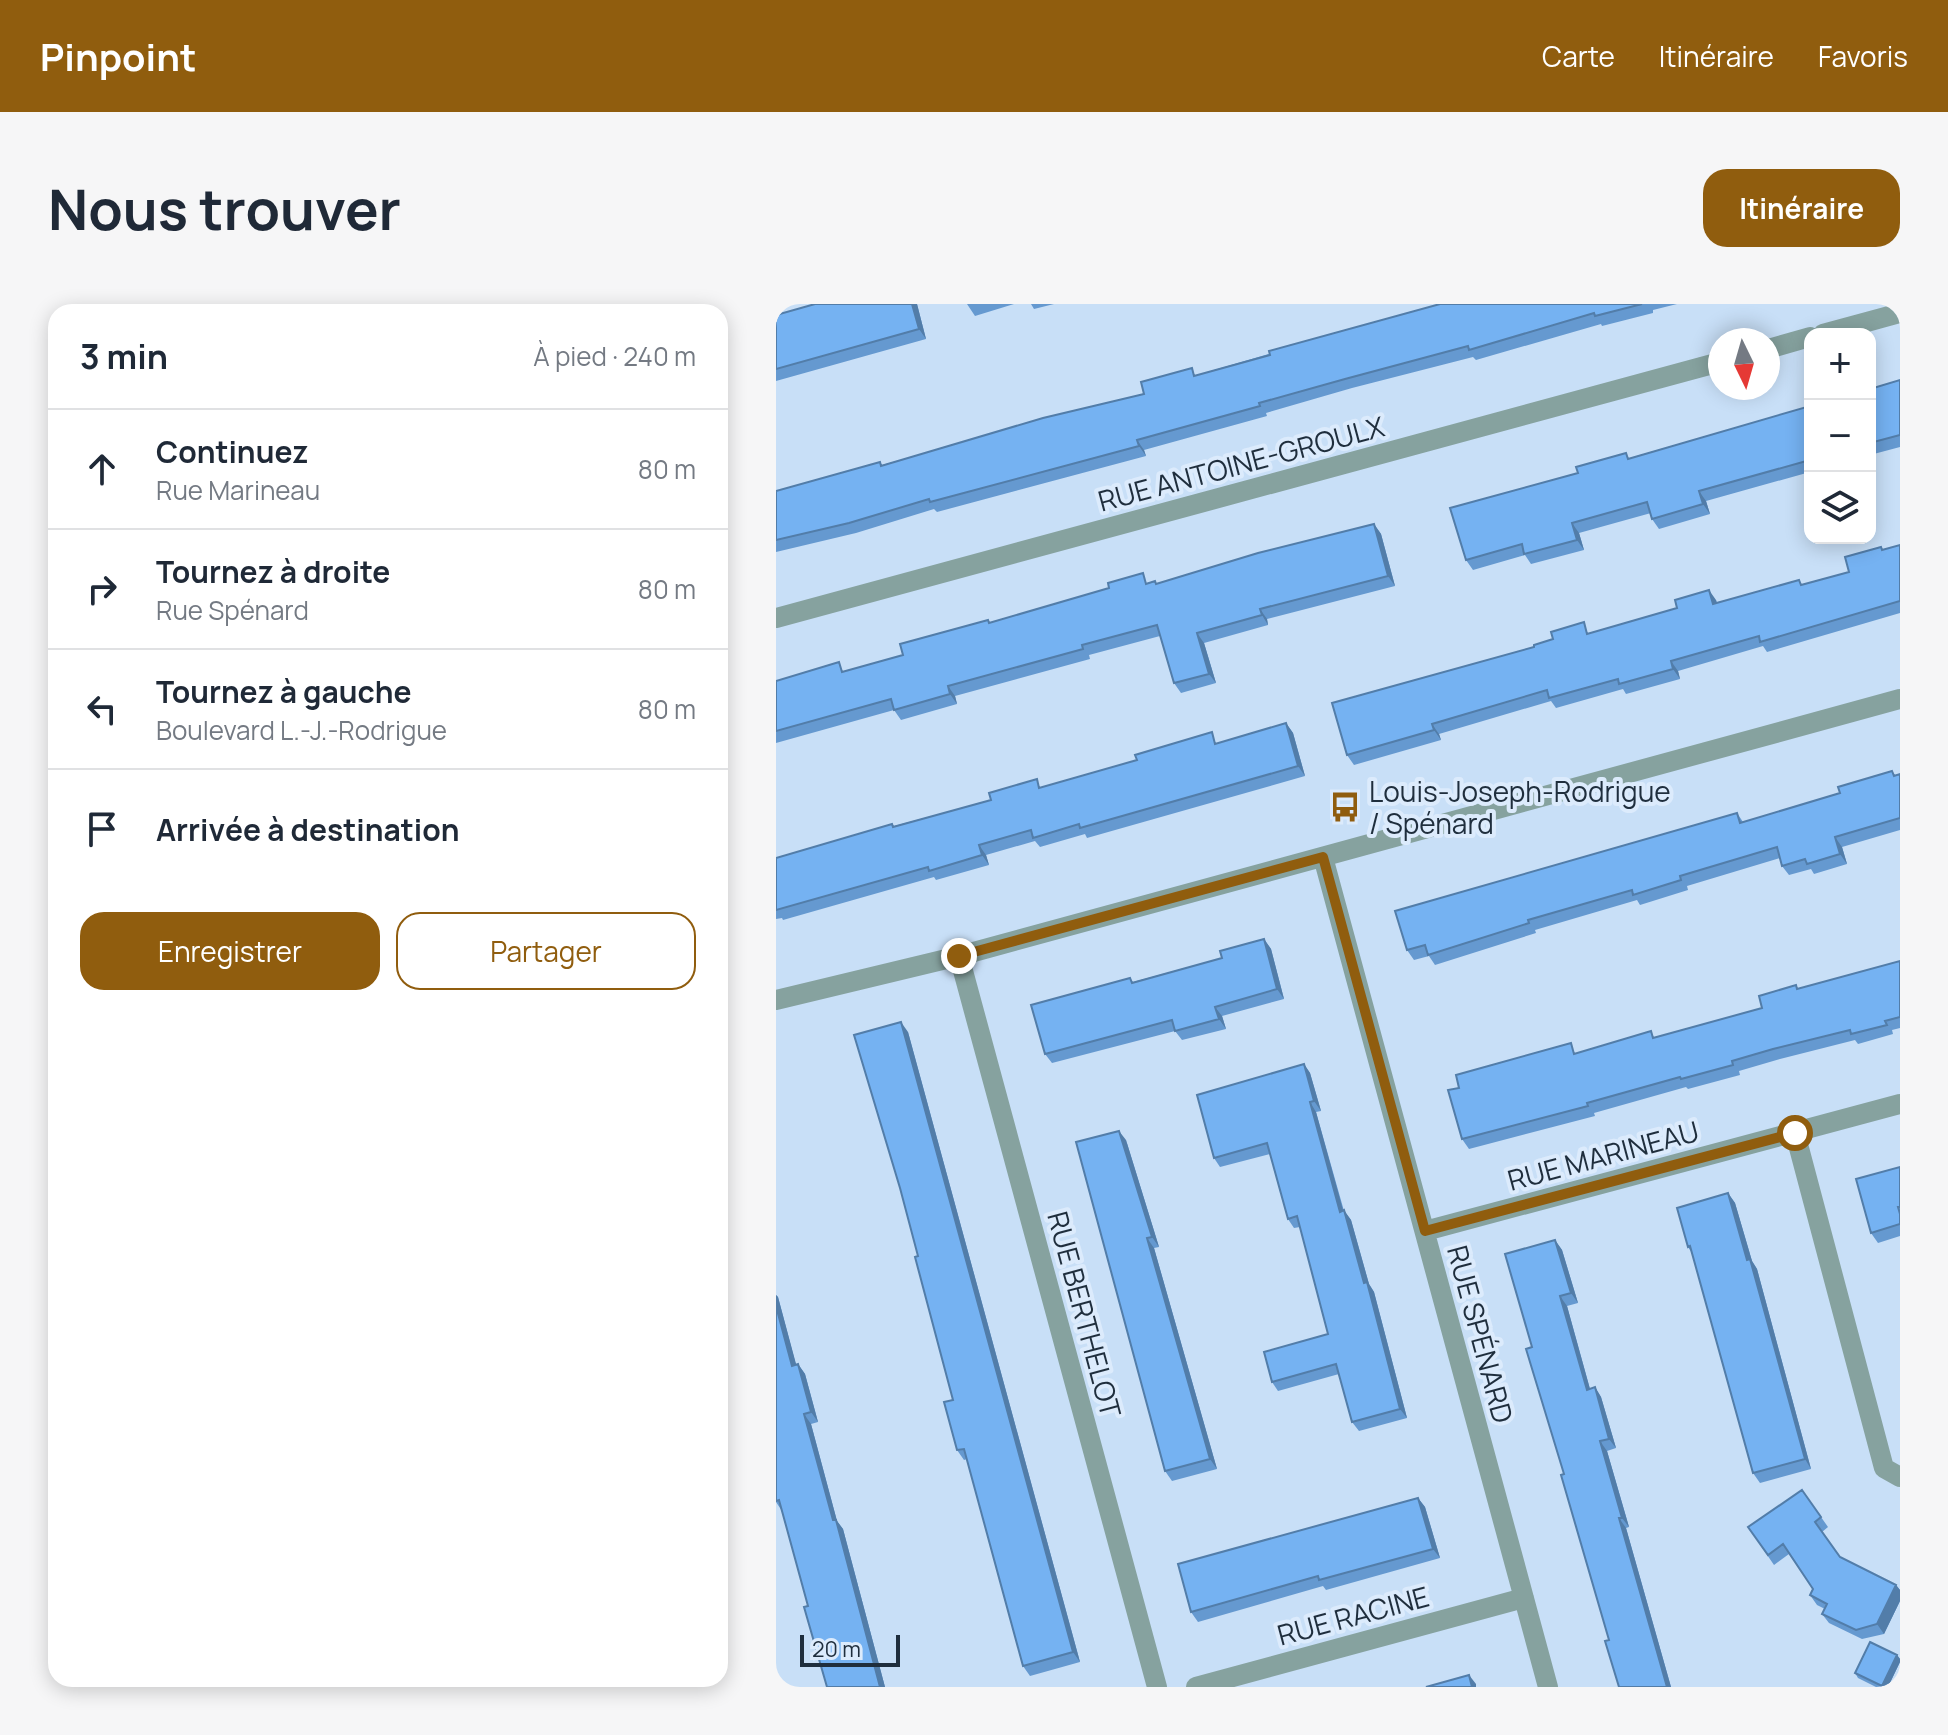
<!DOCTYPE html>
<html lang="fr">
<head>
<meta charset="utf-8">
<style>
  body { margin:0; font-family:Manrope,sans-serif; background:#f6f6f7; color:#1f2937 }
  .controls { position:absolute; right:24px; top:24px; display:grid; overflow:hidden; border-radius:16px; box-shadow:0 4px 20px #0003 }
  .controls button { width:72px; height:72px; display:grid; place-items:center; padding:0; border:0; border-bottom:2px solid #e0e1e3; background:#fff; color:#1f2937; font:40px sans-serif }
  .compass { position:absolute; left:932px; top:24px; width:72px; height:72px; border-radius:50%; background:#fff; box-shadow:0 4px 20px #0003; rotate:175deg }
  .scale { position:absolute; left:24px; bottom:20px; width:100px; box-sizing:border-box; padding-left:8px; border:4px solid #1f2e3d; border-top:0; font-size:22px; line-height:28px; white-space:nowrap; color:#1f2e3d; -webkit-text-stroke:6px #dcebfc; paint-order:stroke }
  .stop { position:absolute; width:24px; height:24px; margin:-18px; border:6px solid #905d0e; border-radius:50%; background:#fff }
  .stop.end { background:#905d0e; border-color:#fff; box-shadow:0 2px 8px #0008 }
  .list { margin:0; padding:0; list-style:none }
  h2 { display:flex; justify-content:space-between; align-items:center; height:104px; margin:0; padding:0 32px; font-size:34px }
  h2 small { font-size:26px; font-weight:400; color:#747a83 }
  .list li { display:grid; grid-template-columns:52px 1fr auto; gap:24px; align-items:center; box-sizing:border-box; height:120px; padding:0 32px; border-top:2px solid #e0e1e3 }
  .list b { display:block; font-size:30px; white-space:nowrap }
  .list p { margin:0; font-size:26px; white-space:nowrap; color:#747a83 }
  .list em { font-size:26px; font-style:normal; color:#747a83 }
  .actions { display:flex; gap:16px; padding:24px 32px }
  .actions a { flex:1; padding:18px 0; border:2px solid #905d0e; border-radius:24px; text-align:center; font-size:28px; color:#905d0e }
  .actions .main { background:#905d0e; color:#fff }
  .icon { flex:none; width:44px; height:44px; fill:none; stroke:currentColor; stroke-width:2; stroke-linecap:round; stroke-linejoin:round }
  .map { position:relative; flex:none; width:1124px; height:1383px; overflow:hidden; border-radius:24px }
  header { display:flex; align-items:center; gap:48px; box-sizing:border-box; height:112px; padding:0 40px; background:#905d0e; color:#fff }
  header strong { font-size:38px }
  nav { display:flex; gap:44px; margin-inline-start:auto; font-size:28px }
  .intro { display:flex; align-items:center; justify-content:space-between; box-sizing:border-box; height:192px; padding:0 48px }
  h1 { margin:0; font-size:56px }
  .button { padding:20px 36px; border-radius:24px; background:#905d0e; color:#fff; font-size:28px; font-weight:700 }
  main { display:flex; gap:48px; padding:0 48px }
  aside { flex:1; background:#fff; border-radius:24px; box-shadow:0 4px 20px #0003 }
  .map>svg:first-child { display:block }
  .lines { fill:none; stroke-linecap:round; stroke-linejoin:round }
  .minor { stroke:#86a29f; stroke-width:20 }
  .wall { fill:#6599d0 }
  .shaded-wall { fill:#527da9 }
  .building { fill:#75b2f2; stroke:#527da9; stroke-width:2 }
  .route { stroke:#905d0e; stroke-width:10 }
  .labels { text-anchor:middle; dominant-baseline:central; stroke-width:8; stroke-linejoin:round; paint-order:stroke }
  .street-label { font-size:28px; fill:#1f2e3d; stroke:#dcebfc }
  .poi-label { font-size:28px; fill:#1f2e3d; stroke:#dcebfc; text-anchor:start }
</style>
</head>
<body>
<header>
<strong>Pinpoint</strong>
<nav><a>Carte</a><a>Itinéraire</a><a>Favoris</a></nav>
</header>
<div class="intro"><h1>Nous trouver</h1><a class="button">Itinéraire</a></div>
<main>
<aside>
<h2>3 min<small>À pied · 240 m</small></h2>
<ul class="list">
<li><svg class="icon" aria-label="ahead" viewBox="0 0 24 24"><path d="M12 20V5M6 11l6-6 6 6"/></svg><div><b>Continuez</b><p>Rue Marineau</p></div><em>80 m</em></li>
<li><svg class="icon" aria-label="right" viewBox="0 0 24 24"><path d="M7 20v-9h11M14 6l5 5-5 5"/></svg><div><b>Tournez à droite</b><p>Rue Spénard</p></div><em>80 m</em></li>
<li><svg class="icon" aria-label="left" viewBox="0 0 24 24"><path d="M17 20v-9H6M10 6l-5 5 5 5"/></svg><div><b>Tournez à gauche</b><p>Boulevard L.-J.-Rodrigue</p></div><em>80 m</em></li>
<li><svg class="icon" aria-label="arrive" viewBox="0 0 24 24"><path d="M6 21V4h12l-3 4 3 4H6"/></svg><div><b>Arrivée à destination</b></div></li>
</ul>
<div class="actions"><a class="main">Enregistrer</a><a>Partager</a></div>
</aside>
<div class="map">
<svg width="1124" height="1383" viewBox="0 0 1124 1383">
  <rect width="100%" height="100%" fill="#c8dff7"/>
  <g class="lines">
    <path class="minor" d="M 1047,30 L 1124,9
      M 992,45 L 1034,33
      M 0,314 L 944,58
      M 547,553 L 772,1383
      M 183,652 L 381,1383
      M 0,696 L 183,652 L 1124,395
      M 1019,829 L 1108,1164 L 1124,1173
      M 649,927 L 1124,800
      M 420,1383 L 748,1294"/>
  </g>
  <path class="wall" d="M 141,0 L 150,35 L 0,77 L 0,11 Z
    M 191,0 L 238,0 L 199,12 Z
    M 255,0 L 278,0 L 258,5 Z
    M 664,0 L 901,0 L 877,6 L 877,9 L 826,22 L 825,20 L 700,56 L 697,53 L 576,84 L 490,109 L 491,112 L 368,146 L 370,152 L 161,208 L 158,205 L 80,229 L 0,248 L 0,187 L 104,158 L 106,161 L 368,90 L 421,71 Z
    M 1124,76 L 1124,143 L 1094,151 L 1094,85 Z
    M 1034,102 L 1034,168 L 930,197 L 934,210 L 883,225 L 876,215 L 875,209 L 803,229 L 808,246 L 755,260 L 749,251 L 697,266 L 690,256 L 854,154 Z
    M 598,220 L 605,230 L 619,282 L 491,315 L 492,321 L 428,339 L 440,379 L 405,389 L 398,379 L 384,332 L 313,351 L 314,355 L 179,392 L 181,400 L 125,416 L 118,406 L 0,439 L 0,377 L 69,367 L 127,351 L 212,316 L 214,319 L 379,277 L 381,280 Z
    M 1124,241 L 1124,309 L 991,348 L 987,342 L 902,367 L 904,375 L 850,390 L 847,385 L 780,404 L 775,397 L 663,430 L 665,436 L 578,461 L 571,451 L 815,329 L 940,296 L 941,299 L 1027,281 L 1073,268 L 1105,243 L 1107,246 Z
    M 510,419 L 517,429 L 529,472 L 311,534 L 309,530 L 264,543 L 259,537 L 210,551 L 213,561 L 160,576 L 158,573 L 7,616 L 6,614 L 0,615 L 0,554 L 116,520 L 118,522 L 266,483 L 443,439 Z
    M 1116,467 L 1119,471 L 1124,470 L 1124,526 L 1066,543 L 1071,560 L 1038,570 L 1035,565 L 1013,571 L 1006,562 L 1004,554 L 911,582 L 912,586 L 864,601 L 861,596 L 759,626 L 760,629 L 659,661 L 653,652 L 638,656 L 631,646 L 961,509 L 967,518 L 1064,489 Z
    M 488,635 L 495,645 L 508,695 L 446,712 L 450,725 L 406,736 L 399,727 L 276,759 L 269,750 L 354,674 L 357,678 L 446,654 Z
    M 1124,657 L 1124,724 L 1116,726 L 1117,730 L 1082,740 L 1079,736 L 1004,755 L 963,767 L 964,771 L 912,785 L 910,783 L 818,809 L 819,812 L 693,845 L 686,835 L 880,734 L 986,704 L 1022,685 Z
    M 132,728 L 304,1358 L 254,1372 L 247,1362 L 191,1155 L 188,1156 L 181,1146 L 177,1096 L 142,952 Z
    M 528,760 L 534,769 L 545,807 L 540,808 L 568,907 L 575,916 L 593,980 L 598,988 L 631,1114 L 583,1127 L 576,1118 L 563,1070 L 502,1087 L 496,1078 L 552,1030 L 524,923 L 518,924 L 512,915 L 494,850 L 444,863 L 438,854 Z
    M 350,836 L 383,943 L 378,944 L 441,1165 L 396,1177 L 389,1167 Z
    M 1124,863 L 1124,932 L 1102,939 L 1095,929 Z
    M 952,889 L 959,899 L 976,957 L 981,965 L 1035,1165 L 984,1179 L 977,1169 L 916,949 L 912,943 Z
    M 779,936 L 786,946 L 802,999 L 791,1002 L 814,1085 L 819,1083 L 825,1093 L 840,1144 L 831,1147 L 853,1223 L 850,1224 L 895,1383 L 843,1383 L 833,1336 L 788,1170 L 756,1043 Z
    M 0,991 L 2,993 L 20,1061 L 22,1060 L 29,1070 L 42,1118 L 35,1120 L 61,1217 L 67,1225 L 109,1383 L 51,1383 L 32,1302 L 6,1207 L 0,1198 Z
    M 1026,1186 L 1052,1223 L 1046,1228 L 1064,1253 L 1120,1281 L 1124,1286 L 1124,1297 L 1108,1330 L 1086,1335 L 1053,1319 L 1046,1310 L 1049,1305 L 1041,1301 L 1034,1291 L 1037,1285 L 1013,1250 L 998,1261 L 972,1223 Z
    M 642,1194 L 649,1203 L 664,1254 L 550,1286 L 547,1282 L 422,1318 L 415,1308 Z
    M 1121,1351 L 1124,1355 L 1124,1358 L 1112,1383 L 1100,1383 L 1082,1374 L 1079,1369 Z"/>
  <path class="shaded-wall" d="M 136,0 L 141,0 L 150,35 L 143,25 Z
    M 361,136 L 368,146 L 370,152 L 363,142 Z
    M 923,187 L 930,197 L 934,210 L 927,200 Z
    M 796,219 L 803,229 L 808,246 L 801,236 Z
    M 598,220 L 605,230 L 619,282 L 612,272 Z
    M 933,286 L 940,296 L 944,310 L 937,300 Z
    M 484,305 L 491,315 L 492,321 L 486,311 Z
    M 421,329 L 428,339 L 440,379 L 433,370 Z
    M 895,357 L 902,367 L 904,375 L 897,365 Z
    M 172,382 L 179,392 L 181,400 L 174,390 Z
    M 510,419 L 517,429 L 529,472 L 522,462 Z
    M 656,420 L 663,430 L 665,436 L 658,426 Z
    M 1059,533 L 1066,543 L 1071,560 L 1064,550 Z
    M 203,541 L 210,551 L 213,561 L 206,551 Z
    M 488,635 L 495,645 L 508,695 L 501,685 Z
    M 439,703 L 446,712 L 450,725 L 443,715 Z
    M 125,718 L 132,728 L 304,1358 L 297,1348 Z
    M 528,760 L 534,769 L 545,807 L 538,797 Z
    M 534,798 L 540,808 L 570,917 L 564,908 Z
    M 343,827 L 350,836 L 383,943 L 376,933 Z
    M 952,889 L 959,899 L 976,957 L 981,965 L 1035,1165 L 1029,1155 Z
    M 568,906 L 575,916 L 593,980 L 598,988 L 631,1114 L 624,1105 Z
    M 371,934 L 378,944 L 441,1165 L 434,1155 Z
    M 779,936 L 786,946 L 802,999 L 795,989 Z
    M 0,991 L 2,993 L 23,1071 L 16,1062 L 0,1002 Z
    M 784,992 L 791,1002 L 817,1096 L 811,1086 Z
    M 22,1060 L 29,1070 L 42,1118 L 35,1108 Z
    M 819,1083 L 825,1093 L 840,1144 L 833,1135 Z
    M 28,1110 L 35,1120 L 61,1217 L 67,1225 L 109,1383 L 104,1383 Z
    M 824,1137 L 831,1147 L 853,1223 L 846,1214 Z
    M 642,1194 L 649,1203 L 664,1254 L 657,1245 Z
    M 843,1214 L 850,1224 L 895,1383 L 891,1383 Z
    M 1120,1281 L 1124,1286 L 1124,1297 L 1108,1330 L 1101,1320 Z
    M 1121,1351 L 1124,1355 L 1124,1358 L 1112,1383 L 1106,1383 Z
    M 693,1371 L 700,1380 L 700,1383 L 696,1383 Z"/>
  <path class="building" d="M 39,0 L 136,0 L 143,25 L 0,65 L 0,11 Z
    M 664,0 L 866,0 L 819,12 L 818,9 L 693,46 L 692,42 L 569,75 L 483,99 L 484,102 L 361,136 L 363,142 L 154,198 L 153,195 L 73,219 L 0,236 L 0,187 L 104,158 L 105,162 L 267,114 L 368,90 L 365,78 L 416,64 L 418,72 L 494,51 L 493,47 Z
    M 1124,76 L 1124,131 L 1094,139 L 1094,85 Z
    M 1034,102 L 1034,156 L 923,187 L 927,200 L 876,215 L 871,198 L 796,219 L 801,236 L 748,250 L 746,240 L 690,256 L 674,204 L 802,169 L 800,163 L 850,149 L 852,155 Z
    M 598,220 L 612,272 L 484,305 L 486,311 L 421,329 L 433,370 L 398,379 L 381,321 L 306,341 L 307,345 L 172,382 L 174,390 L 118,406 L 115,395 L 0,427 L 0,377 L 63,358 L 66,368 L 127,351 L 124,340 L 212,316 L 213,319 L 333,284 L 332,279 L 367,269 L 370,280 L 379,277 L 380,280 L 482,249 Z
    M 1124,241 L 1124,297 L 984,338 L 983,332 L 895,357 L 897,365 L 843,380 L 842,375 L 773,394 L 771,386 L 656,420 L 658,426 L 571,451 L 556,399 L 758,343 L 758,341 L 777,335 L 775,328 L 808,318 L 811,330 L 901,304 L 899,296 L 933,286 L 937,300 L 1023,276 L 1025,281 L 1073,268 L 1069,253 L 1105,243 L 1106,246 Z
    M 510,419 L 522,462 L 304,524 L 303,520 L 257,534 L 255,526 L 203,541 L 206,551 L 153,567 L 152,563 L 0,606 L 0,554 L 116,520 L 117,523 L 215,496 L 213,489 L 261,475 L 263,484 L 361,456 L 359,451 L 436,428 L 439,440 Z
    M 1116,467 L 1118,472 L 1124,470 L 1124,514 L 1059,533 L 1064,550 L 1031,560 L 1029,555 L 1006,562 L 1001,543 L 904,572 L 905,576 L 857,591 L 856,586 L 752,616 L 753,619 L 652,651 L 649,641 L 631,646 L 619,607 L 961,509 L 964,519 L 1064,489 L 1062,483 Z
    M 488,635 L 501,685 L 439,703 L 443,715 L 399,727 L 396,716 L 269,750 L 255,701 L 354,674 L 356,679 L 446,654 L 444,647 Z
    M 1124,657 L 1124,713 L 1109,717 L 1111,721 L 1075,730 L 1074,726 L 997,745 L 956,757 L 957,761 L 905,775 L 904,773 L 811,799 L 812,802 L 686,835 L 672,786 L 683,784 L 680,771 L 795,739 L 798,750 L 875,727 L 877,734 L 986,704 L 983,692 L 1020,681 L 1021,685 Z
    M 125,718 L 297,1348 L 247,1362 L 188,1145 L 181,1146 L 168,1098 L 177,1096 L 139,953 L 142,952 L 124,884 L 78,731 Z
    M 528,760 L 538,797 L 534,798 L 564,908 L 568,906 L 588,979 L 591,978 L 624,1105 L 576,1118 L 560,1060 L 496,1078 L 488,1048 L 552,1030 L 521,912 L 512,915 L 491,839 L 438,854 L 421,791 Z
    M 343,827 L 376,933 L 371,934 L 434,1155 L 389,1167 L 300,838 Z
    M 1124,863 L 1124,903 L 1122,903 L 1124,910 L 1124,920 L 1095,929 L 1080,875 Z
    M 952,889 L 971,956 L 974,955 L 1029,1155 L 977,1169 L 914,942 L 912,943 L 901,904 Z
    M 779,936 L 795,989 L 784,992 L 811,1086 L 819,1083 L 833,1135 L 824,1137 L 846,1214 L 843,1214 L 891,1383 L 843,1383 L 829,1337 L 833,1336 L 785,1171 L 788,1170 L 750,1045 L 756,1043 L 729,950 Z
    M 0,1002 L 16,1062 L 22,1060 L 35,1108 L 28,1110 L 57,1216 L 60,1216 L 104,1383 L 51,1383 L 28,1303 L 32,1302 L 3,1196 L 0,1197 Z
    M 1026,1186 L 1045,1213 L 1039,1218 L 1064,1253 L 1120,1281 L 1101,1320 L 1080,1326 L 1046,1310 L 1051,1300 L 1034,1291 L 1037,1285 L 1007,1240 L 992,1251 L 972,1223 Z
    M 642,1194 L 657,1245 L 543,1276 L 542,1272 L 415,1308 L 402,1260 Z
    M 1094,1338 L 1121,1351 L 1106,1382 L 1079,1369 Z
    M 693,1371 L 696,1383 L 650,1383 Z"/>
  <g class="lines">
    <path class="route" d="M 183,652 L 547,553 L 649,927 L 1019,829"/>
  </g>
  <defs>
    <g id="bus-bare" transform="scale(2.4)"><path d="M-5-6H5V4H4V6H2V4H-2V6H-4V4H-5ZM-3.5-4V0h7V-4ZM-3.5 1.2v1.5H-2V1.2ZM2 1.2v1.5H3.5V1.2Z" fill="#905d0e" stroke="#dcebfc" stroke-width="2.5" paint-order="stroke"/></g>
  </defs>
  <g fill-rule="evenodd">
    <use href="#bus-bare" x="569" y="503"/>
  </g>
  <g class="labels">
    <g class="street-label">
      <text transform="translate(465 159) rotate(-15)">RUE ANTOINE-GROULX</text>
      <text transform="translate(827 851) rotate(-15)">RUE MARINEAU</text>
      <text transform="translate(309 1010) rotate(75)">RUE BERTHELOT</text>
      <text transform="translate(705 1030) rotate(75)">RUE SPÉNARD</text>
      <text transform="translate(577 1311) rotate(-15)">RUE RACINE</text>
    </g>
    <g class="poi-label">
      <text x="593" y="487">Louis-Joseph-Rodrigue<tspan x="593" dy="32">/ Spénard</tspan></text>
    </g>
  </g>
</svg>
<div class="controls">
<button>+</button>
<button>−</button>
<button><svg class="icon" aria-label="layers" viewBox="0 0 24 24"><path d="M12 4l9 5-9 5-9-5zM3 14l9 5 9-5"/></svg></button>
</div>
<svg class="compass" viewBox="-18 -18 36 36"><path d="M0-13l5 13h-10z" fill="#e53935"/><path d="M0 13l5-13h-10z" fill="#747a83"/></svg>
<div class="scale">20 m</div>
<div class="stop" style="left:1019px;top:829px"></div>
<div class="stop end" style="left:183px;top:652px"></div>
</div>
</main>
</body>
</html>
